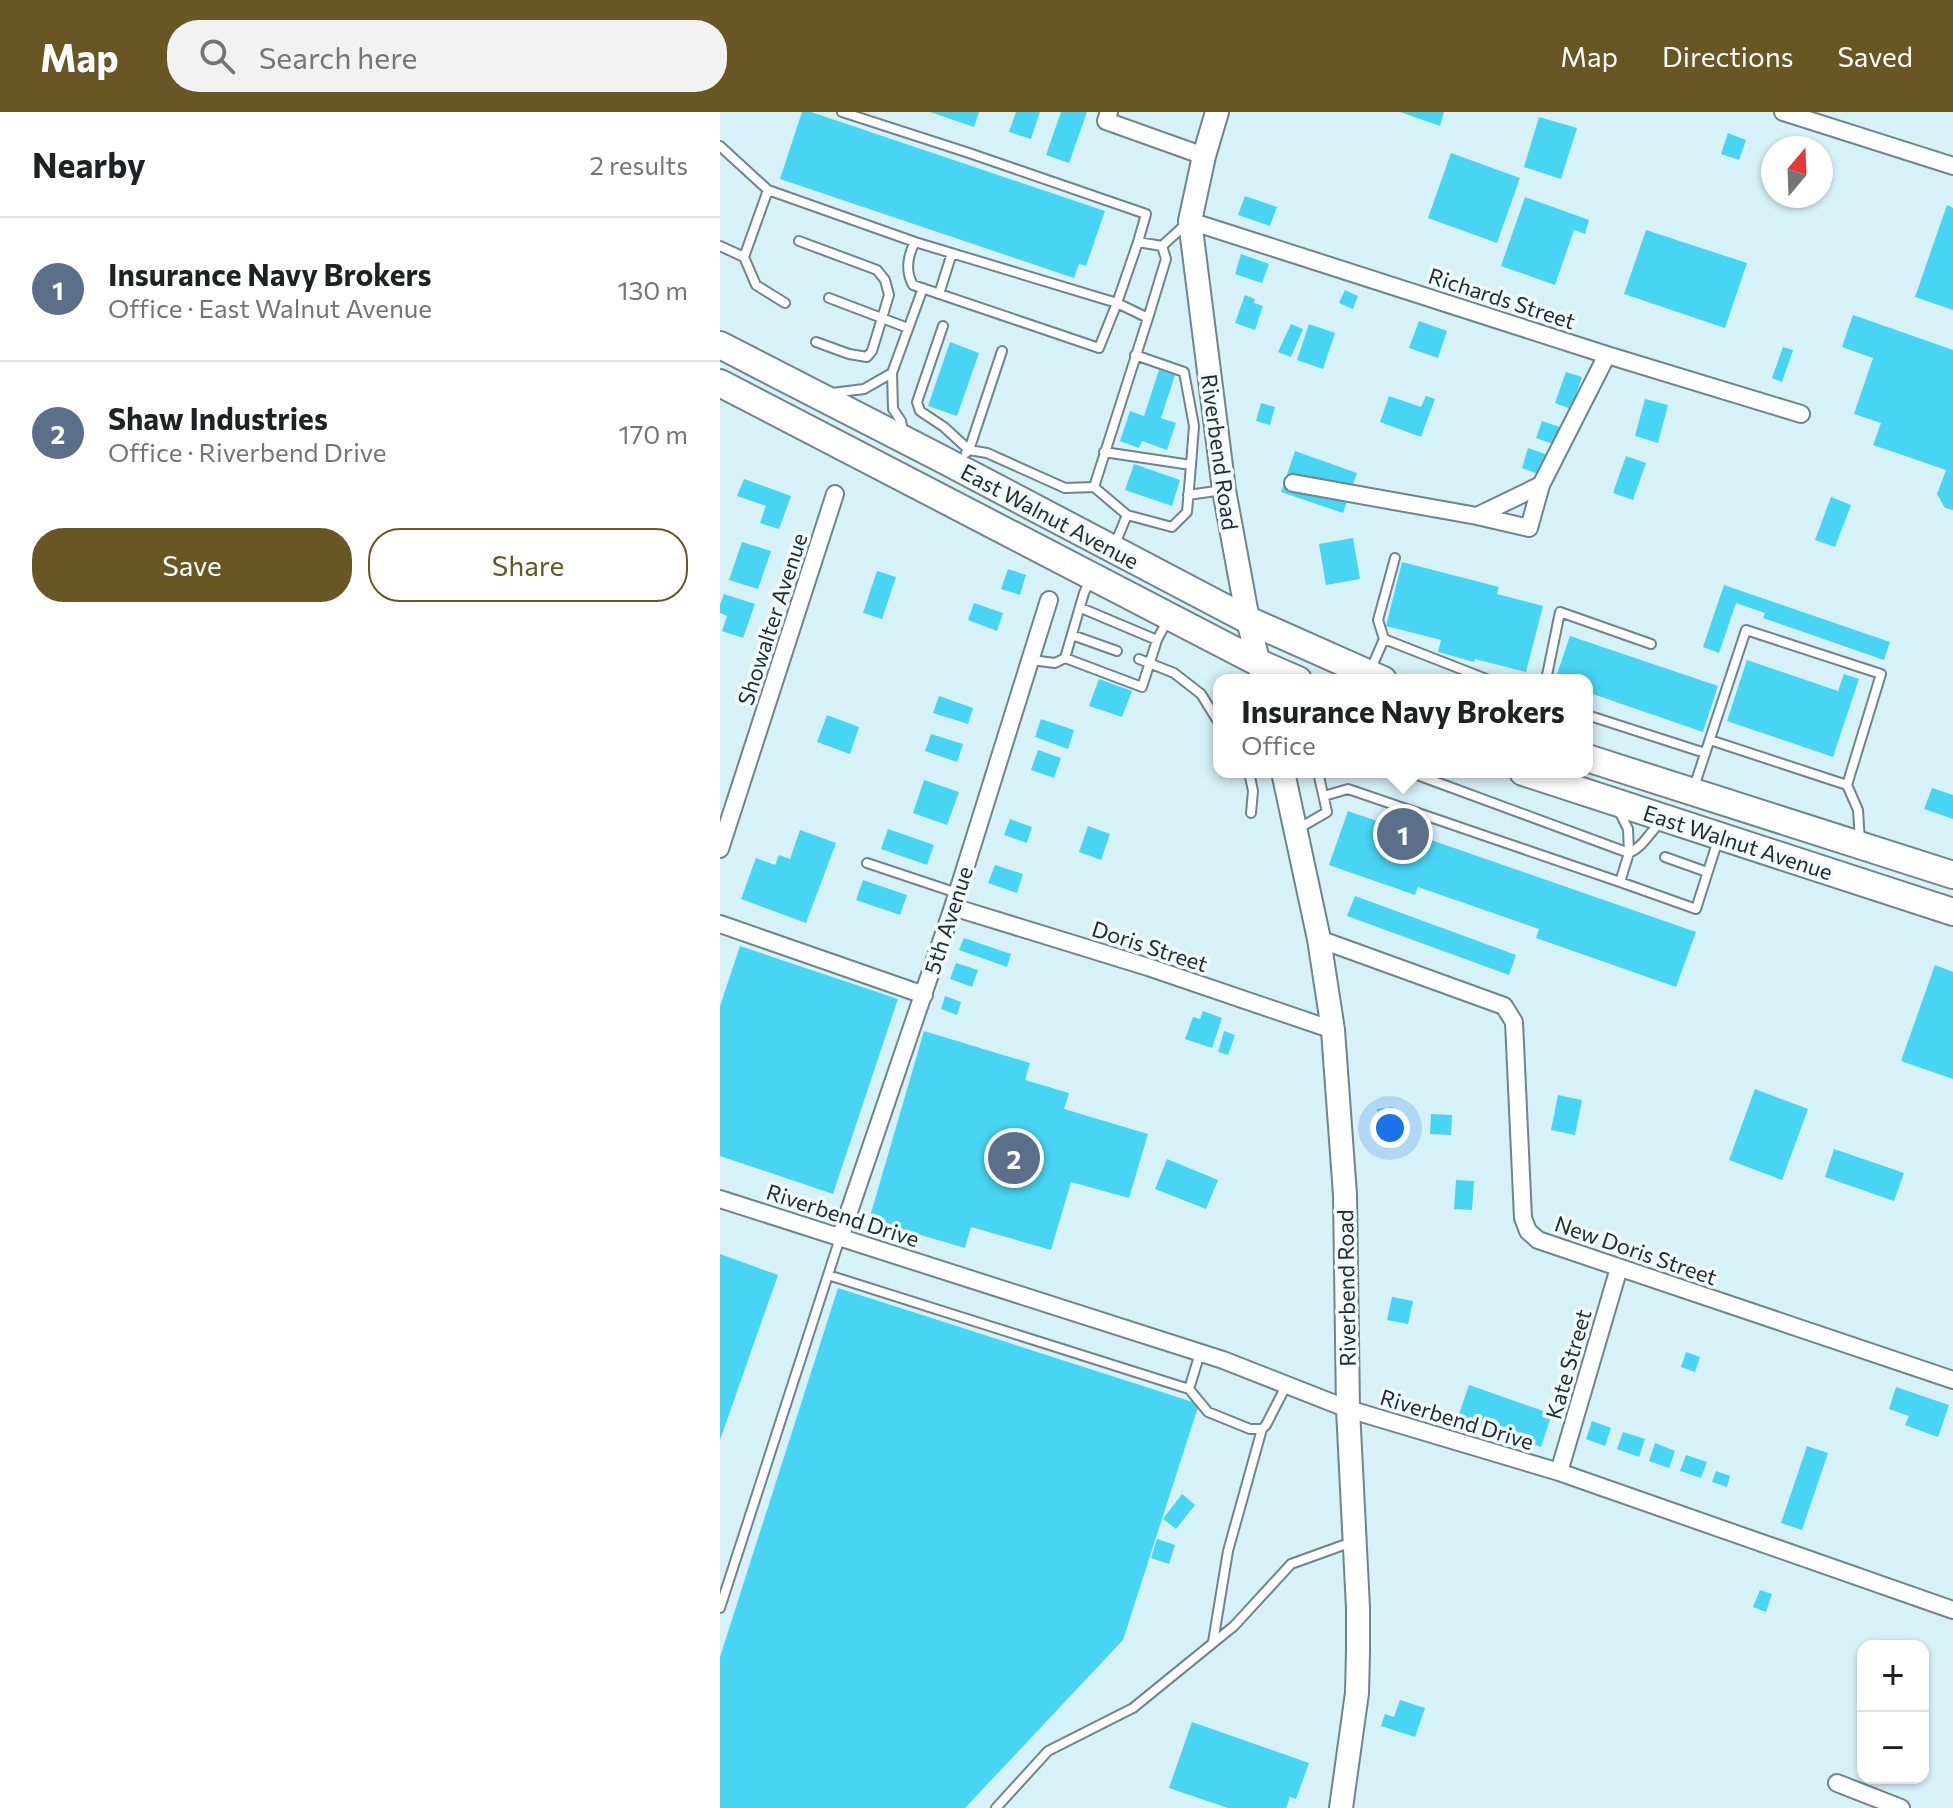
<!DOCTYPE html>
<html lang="en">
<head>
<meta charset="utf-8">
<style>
  body { margin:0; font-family:Commissioner,sans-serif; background:#f2f2f2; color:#202124 }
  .controls { position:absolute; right:24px; bottom:24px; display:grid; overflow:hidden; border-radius:16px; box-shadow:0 2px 6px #0004 }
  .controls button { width:72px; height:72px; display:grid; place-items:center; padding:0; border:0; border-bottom:2px solid #e0e0e0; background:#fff; color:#202124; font:40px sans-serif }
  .compass { position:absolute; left:1041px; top:24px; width:72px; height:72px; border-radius:50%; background:#fff; box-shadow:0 2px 6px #0004; rotate:19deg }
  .you { position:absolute; left:670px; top:1016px; width:28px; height:28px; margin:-20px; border:6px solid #fff; border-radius:50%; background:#1a73e8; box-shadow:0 0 0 12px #1a73e833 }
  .badge { display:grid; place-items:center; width:52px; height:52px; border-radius:50%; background:#685624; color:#fff; font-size:26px; font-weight:700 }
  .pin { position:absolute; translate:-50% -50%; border:4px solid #fff; box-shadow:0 2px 8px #0006 }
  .popup { position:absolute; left:493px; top:562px; width:380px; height:104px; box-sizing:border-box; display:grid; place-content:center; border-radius:16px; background:#fff; filter:drop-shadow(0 2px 6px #0005); font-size:26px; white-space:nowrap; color:#757577 }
  .popup b { font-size:30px; color:#202124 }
  .popup::after { content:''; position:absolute; left:50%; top:100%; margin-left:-16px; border:16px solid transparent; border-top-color:#fff }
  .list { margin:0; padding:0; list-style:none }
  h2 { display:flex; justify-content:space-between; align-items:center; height:104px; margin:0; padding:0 32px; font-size:34px }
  h2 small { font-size:26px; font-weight:400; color:#757577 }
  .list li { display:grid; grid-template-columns:52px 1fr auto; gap:24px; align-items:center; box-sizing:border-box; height:144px; padding:0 32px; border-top:2px solid #e0e0e0 }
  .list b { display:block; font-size:30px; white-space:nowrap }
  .list p { margin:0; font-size:26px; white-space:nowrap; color:#757577 }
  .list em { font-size:26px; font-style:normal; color:#757577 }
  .actions { display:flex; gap:16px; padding:24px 32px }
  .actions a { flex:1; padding:18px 0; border:2px solid #685624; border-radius:32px; text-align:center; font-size:28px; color:#685624 }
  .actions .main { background:#685624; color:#fff }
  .icon { flex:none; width:44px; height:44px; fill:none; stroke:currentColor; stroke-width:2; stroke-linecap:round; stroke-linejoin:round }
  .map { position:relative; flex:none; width:1233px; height:1696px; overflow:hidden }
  header { display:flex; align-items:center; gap:48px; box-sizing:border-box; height:112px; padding:0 40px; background:#685624; color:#fff }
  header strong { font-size:38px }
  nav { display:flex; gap:44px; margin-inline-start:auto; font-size:28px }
  .search { width:560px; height:72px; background:#f2f2f2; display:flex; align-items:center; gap:20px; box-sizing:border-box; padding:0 28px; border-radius:32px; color:#757577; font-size:30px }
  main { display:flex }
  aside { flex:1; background:#fff }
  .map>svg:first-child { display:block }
  .building { fill:#48d5f3 }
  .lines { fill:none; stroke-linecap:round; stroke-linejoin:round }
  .service-casing { stroke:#6d858b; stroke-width:12 }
  .minor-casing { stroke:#6d858b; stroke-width:20 }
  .tertiary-casing { stroke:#6d858b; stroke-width:26 }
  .primary-casing { stroke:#6d858b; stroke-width:30 }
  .service { stroke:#fff; stroke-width:8 }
  .minor { stroke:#fff; stroke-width:16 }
  .tertiary { stroke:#fff; stroke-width:22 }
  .primary { stroke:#fff; stroke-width:26 }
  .labels { text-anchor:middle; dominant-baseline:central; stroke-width:7; stroke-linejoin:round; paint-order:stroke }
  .street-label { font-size:22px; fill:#232d30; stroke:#f1fbfe }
</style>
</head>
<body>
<header>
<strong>Map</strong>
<div class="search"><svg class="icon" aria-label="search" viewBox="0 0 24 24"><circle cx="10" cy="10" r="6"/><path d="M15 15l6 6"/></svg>Search here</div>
<nav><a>Map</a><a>Directions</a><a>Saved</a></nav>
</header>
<main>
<aside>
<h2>Nearby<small>2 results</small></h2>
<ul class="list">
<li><span class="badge" style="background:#5c6f8a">1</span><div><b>Insurance Navy Brokers</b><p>Office · East Walnut Avenue</p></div><em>130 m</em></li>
<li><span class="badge" style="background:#5c6f8a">2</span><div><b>Shaw Industries</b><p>Office · Riverbend Drive</p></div><em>170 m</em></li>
</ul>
<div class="actions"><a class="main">Save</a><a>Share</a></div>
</aside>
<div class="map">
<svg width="1233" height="1696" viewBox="0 0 1233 1696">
  <rect width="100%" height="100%" fill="#d7f1f8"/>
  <path class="building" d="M 82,0 L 91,0 L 385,99 L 366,154 L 359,152 L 354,166 L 60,67 Z
    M 210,0 L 259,0 L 254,15 Z
    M 296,0 L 320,0 L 311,27 L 289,20 Z
    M 341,0 L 367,0 L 349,51 L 326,43 Z
    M 680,0 L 724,0 L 720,14 Z
    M 819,5 L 857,16 L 841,67 L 804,55 Z
    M 1008,21 L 1026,28 L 1019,48 L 1001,42 Z
    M 731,41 L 800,66 L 777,131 L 708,106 Z
    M 525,84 L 557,95 L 550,114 L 518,103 Z
    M 805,85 L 869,108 L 865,122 L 854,118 L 835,173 L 781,154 Z
    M 1227,93 L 1233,96 L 1233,198 L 1195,185 Z
    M 926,118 L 1027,151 L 1005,216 L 904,182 Z
    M 521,142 L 549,152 L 542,171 L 515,162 Z
    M 625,178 L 638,184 L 633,197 L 619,191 Z
    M 525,183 L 535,187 L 534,191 L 543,194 L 535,218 L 515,211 Z
    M 1133,203 L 1233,238 L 1233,398 L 1225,396 L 1217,382 L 1226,358 L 1153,333 L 1161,311 L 1134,302 L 1153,246 L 1122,235 Z
    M 699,209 L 727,219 L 718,246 L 689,236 Z
    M 571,212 L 583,217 L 571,245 L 558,240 Z
    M 589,212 L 615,221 L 603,257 L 577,248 Z
    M 230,230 L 259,241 L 237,304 L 208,294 Z
    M 1063,235 L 1073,238 L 1062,270 L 1052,266 Z
    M 439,258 L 455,263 L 441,306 L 456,311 L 447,338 L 422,329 L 419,336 L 400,329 L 410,299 L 424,304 Z
    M 846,260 L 862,265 L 851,297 L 835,291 Z
    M 669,284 L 701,295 L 706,284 L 715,287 L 701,325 L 660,310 Z
    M 925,287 L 948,293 L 938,331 L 915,324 Z
    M 541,291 L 555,295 L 550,313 L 536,309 Z
    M 822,309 L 845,317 L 839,334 L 816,326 Z
    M 808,336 L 834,345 L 827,365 L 802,356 Z
    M 575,339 L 637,361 L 623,401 L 561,380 Z
    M 906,344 L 926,351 L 913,388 L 893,381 Z
    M 414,352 L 460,368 L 452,394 L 405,378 Z
    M 24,367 L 71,384 L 59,417 L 40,411 L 46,394 L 17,384 Z
    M 1111,385 L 1131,393 L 1115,435 L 1095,428 Z
    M 633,426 L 640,467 L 606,473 L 599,432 Z
    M 22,430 L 51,439 L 38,477 L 9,468 Z
    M 682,450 L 779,475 L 777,482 L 823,494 L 806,560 L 755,547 L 754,550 L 718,540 L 721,528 L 666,514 Z
    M 288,457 L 306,463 L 300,483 L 281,477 Z
    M 157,459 L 176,465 L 162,507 L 143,501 Z
    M 1004,473 L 1170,530 L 1164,548 L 1043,506 L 1045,501 L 1016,491 L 999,541 L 983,535 Z
    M 4,482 L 35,492 L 23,526 L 2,519 L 7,504 L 0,501 L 0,493 Z
    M 254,491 L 283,501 L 277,519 L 248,508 Z
    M 850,524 L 998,574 L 983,620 L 867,580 L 867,568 L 835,568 Z
    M 1027,548 L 1118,579 L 1124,562 L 1139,567 L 1113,645 L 1007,609 Z
    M 379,567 L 412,579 L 402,605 L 369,594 Z
    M 219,584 L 253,596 L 248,612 L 213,601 Z
    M 107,603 L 139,615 L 130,642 L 97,630 Z
    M 321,607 L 354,618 L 348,637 L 315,625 Z
    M 211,622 L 243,632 L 237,650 L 205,639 Z
    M 318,638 L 341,646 L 334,666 L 311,658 Z
    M 204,668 L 239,680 L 227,713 L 193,701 Z
    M 1212,676 L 1233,683 L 1233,707 L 1204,697 Z
    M 628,699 L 976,820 L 956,875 L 816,826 L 819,817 L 698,775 L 695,783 L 609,753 Z
    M 290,707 L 312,715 L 307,731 L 284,723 Z
    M 368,714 L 390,722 L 381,748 L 359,740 Z
    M 168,717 L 214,733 L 207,753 L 161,737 Z
    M 80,718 L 116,731 L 86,811 L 21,787 L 36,746 L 55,753 L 59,743 L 70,747 Z
    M 275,753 L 303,762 L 297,781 L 268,771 Z
    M 143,768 L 187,783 L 180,803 L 136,788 Z
    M 635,784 L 796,843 L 789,863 L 627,804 Z
    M 244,826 L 291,842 L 287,855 L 239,838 Z
    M 20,834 L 178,887 L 113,1082 L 0,1044 L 0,894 Z
    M 236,851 L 258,858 L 252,875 L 230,867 Z
    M 1215,853 L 1233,860 L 1233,967 L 1181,949 Z
    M 225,884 L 241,890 L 237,903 L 221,897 Z
    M 483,899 L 502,906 L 492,936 L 465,927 L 473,905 L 480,907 Z
    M 204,919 L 310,951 L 305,968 L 349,981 L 344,997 L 428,1022 L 409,1086 L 351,1070 L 331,1138 L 251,1115 L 245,1136 L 149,1108 Z
    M 504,919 L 515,923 L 508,943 L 498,940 Z
    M 1035,977 L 1088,997 L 1062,1068 L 1009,1048 Z
    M 838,983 L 862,988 L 855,1023 L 831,1018 Z
    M 673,995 L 675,1019 L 660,1020 L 657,997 Z
    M 711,1002 L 732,1003 L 731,1023 L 710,1022 Z
    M 1114,1037 L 1184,1061 L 1174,1089 L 1105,1065 Z
    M 447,1047 L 498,1068 L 486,1097 L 435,1077 Z
    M 736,1068 L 754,1069 L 752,1098 L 734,1097 Z
    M 0,1142 L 58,1163 L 0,1328 Z
    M 118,1176 L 479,1292 L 403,1528 L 245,1696 L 0,1696 L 0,1545 Z
    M 672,1185 L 693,1189 L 688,1212 L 667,1208 Z
    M 966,1240 L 980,1245 L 975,1260 L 961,1255 Z
    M 749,1273 L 832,1302 L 821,1335 L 738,1305 Z
    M 1176,1275 L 1229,1293 L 1218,1325 L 1185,1313 L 1189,1304 L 1169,1297 Z
    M 872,1309 L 891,1316 L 885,1334 L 866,1327 Z
    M 903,1320 L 925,1327 L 919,1345 L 897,1337 Z
    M 935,1331 L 955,1339 L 949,1356 L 929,1349 Z
    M 1087,1334 L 1108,1341 L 1082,1418 L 1061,1411 Z
    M 966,1343 L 987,1350 L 981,1366 L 960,1359 Z
    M 996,1359 L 1010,1364 L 1007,1375 L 992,1370 Z
    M 462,1382 L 475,1393 L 456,1417 L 443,1407 Z
    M 437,1427 L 455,1433 L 449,1452 L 431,1446 Z
    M 1040,1478 L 1052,1482 L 1046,1500 L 1033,1495 Z
    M 680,1588 L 705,1596 L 695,1625 L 661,1614 L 665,1602 L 674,1605 Z
    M 472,1610 L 589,1651 L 576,1687 L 570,1685 L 566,1696 L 508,1696 L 449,1676 Z"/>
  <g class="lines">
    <g class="service-casing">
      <path id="service" d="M 122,0 L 249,41 L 426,102 L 418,130
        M 0,34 L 48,78
        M 79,129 L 157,158 L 165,168 L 169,183 L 152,239 L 147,245 L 129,242 L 96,230
        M 195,130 L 397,191 L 379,236 L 193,173 C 185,159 188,143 195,130 Z
        M 0,134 L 24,145
        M 442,134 L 446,147 L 428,206 L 397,191 L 418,130 L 442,134 L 466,112
        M 219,182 L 232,141
        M 109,186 L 188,216
        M 65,191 L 36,173 L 24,145 L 48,78 L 195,130
        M 223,214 L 197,290 L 200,299 L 224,315 L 249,338 L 282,239
        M 415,243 L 464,260 L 474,314 L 471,353 L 467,400 L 452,415 L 407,403 L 374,375 L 428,206
        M 172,261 L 203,176
        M 112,281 L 144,277 L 172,261 L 173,297 L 181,309 L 183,319
        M 384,340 L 471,353
        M 246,341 L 249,338 L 267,341 L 345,376 L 374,375
        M 468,383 L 503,378
        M 395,432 L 407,403
        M 370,468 L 364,481 L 345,546 L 422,575 L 437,528 L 447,509
        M 361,496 L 437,528
        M 352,523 L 397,539
        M 664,527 L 658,508 L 675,446
        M 419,547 L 454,561 L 481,582 L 499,611
        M 311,548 L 335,551 L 345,546
        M 650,559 L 664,527 L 769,568
        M 826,568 L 840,500 L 931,532
        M 867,603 L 985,641
        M 529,660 L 533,679 L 531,701
        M 689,660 L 909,741 C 922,736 929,721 940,711
        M 1127,673 L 1138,698 L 1140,730
        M 974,675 L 1026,518 L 1161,562 L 1127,673 L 990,628
        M 604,684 L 628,677 L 900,770
        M 899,699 L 908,717 L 909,741 L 900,770 L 976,797 L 998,728
        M 576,718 L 607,700 L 598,660
        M 945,745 L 987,760
        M 147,751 L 237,781
        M 108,1163 L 469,1277 L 488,1300 L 530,1317 L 542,1317 L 546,1313 L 566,1274
        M 469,1277 L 480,1241
        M 0,1496 L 120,1126
        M 493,1530 L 508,1439 L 542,1317
        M 276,1696 L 328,1639 L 413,1596 L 514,1514 L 571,1452 L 632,1430"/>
    </g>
    <g class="minor-casing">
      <path id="minor" d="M 389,0 L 386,9 L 484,44
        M 1063,0 L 1233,54
        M 470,109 L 887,243 L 1081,302
        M 573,371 L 757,404 L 821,373 L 887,243
        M 757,404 L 809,416
        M 809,416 L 821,373
        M 0,737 L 115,382
        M 233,795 L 428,855 L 613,918
        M 0,812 L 204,883
        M 599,827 L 784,894 L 794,910 L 803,1106 L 808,1119 L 818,1128 L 1233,1268
        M 0,1087 L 503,1248 L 628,1297 L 839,1360 L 1233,1498
        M 120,1126 L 233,795 L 329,488
        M 839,1360 L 899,1156
        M 1117,1671 L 1181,1696"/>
    </g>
    <g class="tertiary-casing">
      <path id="tertiary" d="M 497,0 L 484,44 L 470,109 L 504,378 L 528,508 L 543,568
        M 563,660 L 599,827 L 613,918 L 625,1083 L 628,1297 L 638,1496 L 638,1539 L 637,1581 L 621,1696"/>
    </g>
    <g class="primary-casing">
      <path id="primary" d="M 0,233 L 220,346 L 528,508 L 663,568
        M 0,271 L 539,551 L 578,568
        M 867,646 L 1233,763
        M 803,660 L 1233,800"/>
    </g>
    <use href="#service" class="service"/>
    <use href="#minor" class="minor"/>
    <use href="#tertiary" class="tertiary"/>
    <use href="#primary" class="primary"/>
  </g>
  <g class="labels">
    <g class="street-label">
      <text transform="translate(782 186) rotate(18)">Richards Street</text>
      <text transform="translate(500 340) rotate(82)">Riverbend Road</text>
      <text transform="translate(330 404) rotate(28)">East Walnut Avenue</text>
      <text transform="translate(52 507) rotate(-72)">Showalter Avenue</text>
      <text transform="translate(1018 730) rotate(18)">East Walnut Avenue</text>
      <text transform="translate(228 808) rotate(-72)">5th Avenue</text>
      <text transform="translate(430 834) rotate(18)">Doris Street</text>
      <text transform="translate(123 1103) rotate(18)">Riverbend Drive</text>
      <text transform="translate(916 1138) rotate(19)">New Doris Street</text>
      <text transform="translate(626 1176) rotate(-91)">Riverbend Road</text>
      <text transform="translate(848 1252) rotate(-74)">Kate Street</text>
      <text transform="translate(737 1307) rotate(17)">Riverbend Drive</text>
    </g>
  </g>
</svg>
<div class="controls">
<button>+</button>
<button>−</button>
</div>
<svg class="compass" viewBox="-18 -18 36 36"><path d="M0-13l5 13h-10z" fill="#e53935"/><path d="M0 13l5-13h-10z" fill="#757577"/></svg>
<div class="you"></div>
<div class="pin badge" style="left:683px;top:722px;background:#5c6f8a">1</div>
<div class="popup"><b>Insurance Navy Brokers</b>Office</div>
<div class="pin badge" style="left:294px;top:1046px;background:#5c6f8a">2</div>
</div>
</main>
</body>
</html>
